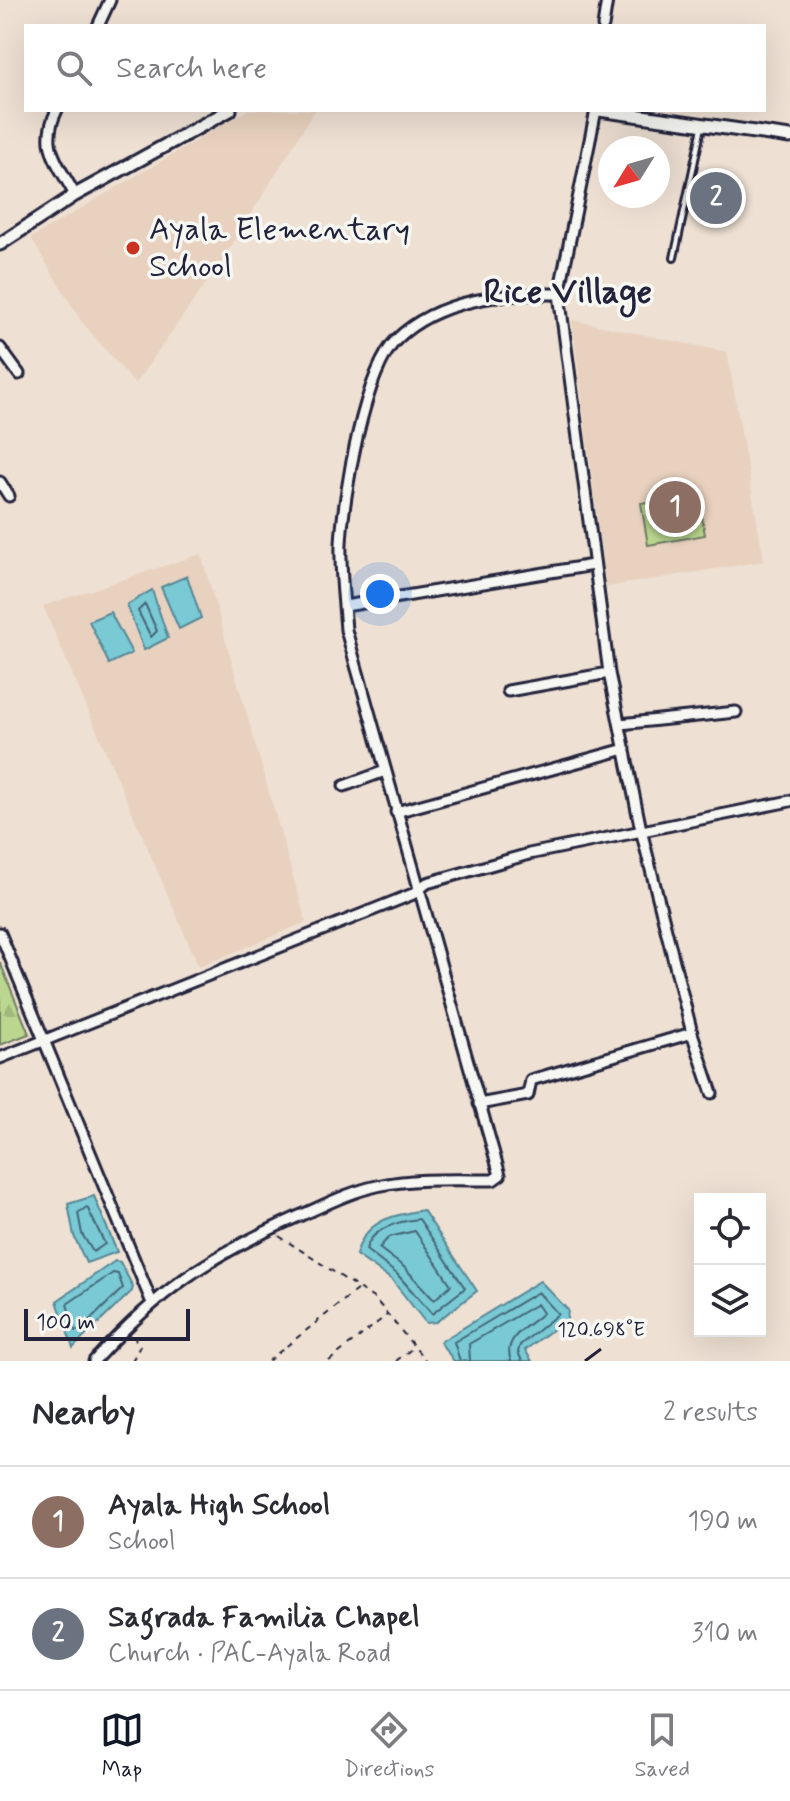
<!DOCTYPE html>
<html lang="en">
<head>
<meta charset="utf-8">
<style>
  body { margin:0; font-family:Mynerve,sans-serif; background:#f2f2f3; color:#2b2b33 }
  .controls { position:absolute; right:24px; bottom:24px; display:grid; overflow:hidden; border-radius:0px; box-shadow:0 8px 32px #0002 }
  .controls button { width:72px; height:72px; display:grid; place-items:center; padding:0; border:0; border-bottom:2px solid #e1e1e2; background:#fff; color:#2b2b33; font:40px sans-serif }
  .compass { position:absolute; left:598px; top:136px; width:72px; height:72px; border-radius:50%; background:#fff; box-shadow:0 8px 32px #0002; rotate:233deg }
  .scale { position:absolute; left:24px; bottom:20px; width:166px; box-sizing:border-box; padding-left:8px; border:4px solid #22223b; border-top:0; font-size:22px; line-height:28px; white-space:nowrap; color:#22223b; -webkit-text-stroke:6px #f6f6f2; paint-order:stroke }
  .you { position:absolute; left:380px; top:594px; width:28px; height:28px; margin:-20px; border:6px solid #fff; border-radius:50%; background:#1a73e8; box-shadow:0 0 0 12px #1a73e833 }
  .badge { display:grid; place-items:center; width:52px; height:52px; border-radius:50%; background:#111827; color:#fff; font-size:26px; font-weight:700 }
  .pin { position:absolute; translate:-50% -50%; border:4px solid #fff; box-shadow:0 2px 8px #0006 }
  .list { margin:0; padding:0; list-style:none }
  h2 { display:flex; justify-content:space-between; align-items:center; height:104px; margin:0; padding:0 32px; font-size:34px }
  h2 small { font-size:26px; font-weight:400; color:#7c7c81 }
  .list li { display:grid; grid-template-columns:52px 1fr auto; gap:24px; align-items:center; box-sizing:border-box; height:112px; padding:0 32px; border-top:2px solid #e1e1e2 }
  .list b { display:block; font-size:30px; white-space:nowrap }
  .list p { margin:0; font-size:26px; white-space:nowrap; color:#7c7c81 }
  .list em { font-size:26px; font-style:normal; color:#7c7c81 }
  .icon { flex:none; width:44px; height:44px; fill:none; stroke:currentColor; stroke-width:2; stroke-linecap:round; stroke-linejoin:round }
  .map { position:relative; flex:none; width:790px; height:1361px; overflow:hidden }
  .search { position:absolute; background:#fff; box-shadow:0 8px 32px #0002; left:24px; right:24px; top:24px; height:88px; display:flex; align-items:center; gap:20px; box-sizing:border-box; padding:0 28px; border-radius:0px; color:#7c7c81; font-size:30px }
  .sheet { height:328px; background:#fff }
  nav { display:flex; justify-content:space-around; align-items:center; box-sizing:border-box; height:112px; border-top:2px solid #e1e1e2; background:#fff; font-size:22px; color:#7c7c81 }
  nav a { display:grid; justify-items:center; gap:4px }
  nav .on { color:#111827 }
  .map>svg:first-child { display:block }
  .built { fill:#e8d1be }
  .forest { fill:url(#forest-firs); stroke:#6e7c65; stroke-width:2 }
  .garden { fill:#bbd78f; stroke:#6e7c65; stroke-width:2 }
  .water { fill:#79cad4; stroke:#568797; stroke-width:2 }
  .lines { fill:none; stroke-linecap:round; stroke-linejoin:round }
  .shore { stroke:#456578; stroke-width:2 }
  .service-casing { stroke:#22223b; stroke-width:10 }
  .minor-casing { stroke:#22223b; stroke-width:15 }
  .tertiary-casing { stroke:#22223b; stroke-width:17 }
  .path { stroke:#22223b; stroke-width:2; stroke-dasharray:6 6; stroke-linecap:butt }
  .service { stroke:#f6f6f2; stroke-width:4 }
  .minor { stroke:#f6f6f2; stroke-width:9 }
  .tertiary { stroke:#f6f6f2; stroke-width:11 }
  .ticks { fill:none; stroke:#22223b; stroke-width:3 }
  .poi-dot { fill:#c8321e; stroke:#f6f6f2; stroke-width:3 }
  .labels { text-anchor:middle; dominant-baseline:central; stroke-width:7; stroke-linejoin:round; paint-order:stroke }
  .poi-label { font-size:32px; fill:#22223b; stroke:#f6f6f2; text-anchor:start }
  .neighbourhood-label { font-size:34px; font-weight:bold; fill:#22223b; stroke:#f6f6f2 }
  .ticks-label { font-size:20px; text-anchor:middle; fill:#22223b; stroke:#f6f6f2; stroke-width:7; stroke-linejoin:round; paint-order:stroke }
</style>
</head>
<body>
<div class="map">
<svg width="790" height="1361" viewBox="0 0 790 1361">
  <defs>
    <pattern id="forest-firs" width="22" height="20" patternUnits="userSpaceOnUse" patternTransform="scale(2)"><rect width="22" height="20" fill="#bbd78f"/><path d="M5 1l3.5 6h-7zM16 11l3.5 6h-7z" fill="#a0b87c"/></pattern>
  </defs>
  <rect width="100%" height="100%" fill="#eee0d3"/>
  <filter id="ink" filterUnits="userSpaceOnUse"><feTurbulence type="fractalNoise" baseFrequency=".0125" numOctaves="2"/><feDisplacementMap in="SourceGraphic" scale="16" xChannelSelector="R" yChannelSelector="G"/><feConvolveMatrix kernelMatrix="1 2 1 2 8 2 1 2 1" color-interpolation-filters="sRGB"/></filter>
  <g filter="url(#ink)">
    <path class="built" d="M 248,110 L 315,110 L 224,258 L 135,384 L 82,322 L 31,238 Z
      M 572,320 L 727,352 L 764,561 L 606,587 Z
      M 201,554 L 306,922 L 199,967 L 43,606 Z"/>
    <path class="forest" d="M 0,962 L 29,1034 L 0,1045 Z"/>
    <path class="garden" d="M 698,493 L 705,535 L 648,545 L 641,503 Z"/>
    <path class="water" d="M 187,576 L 201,618 L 179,629 L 161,587 Z
      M 152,590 L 168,638 L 144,650 L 127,605 Z
      M 110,612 L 132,653 L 109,664 L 89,621 Z
      M 94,1196 L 117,1252 L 86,1263 L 74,1236 L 68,1204 Z
      M 423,1210 L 477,1291 L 436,1322 L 426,1323 L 392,1280 L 356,1255 C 365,1220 391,1216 423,1210 Z
      M 115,1261 L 120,1262 L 133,1287 L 132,1291 L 73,1348 L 57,1301 Z
      M 540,1281 L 568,1310 L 567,1319 L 525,1350 L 532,1361 L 454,1361 L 440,1342 Z"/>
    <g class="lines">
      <path class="shore" d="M 145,604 L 157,631 L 151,637 L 138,611 Z
        M 87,1207 L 105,1244 L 93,1252 L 82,1234 L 78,1213 Z
        M 419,1219 L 465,1288 L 432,1314 L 397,1274 L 366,1250 C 371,1228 399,1221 419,1219 Z
        M 415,1231 L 451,1285 L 434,1300 L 404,1267 L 379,1248 L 389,1237 Z
        M 113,1273 L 118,1274 L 123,1288 L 80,1330 L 75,1331 L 67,1304 Z
        M 460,1361 L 454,1342 L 538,1292 L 558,1314 L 520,1345 L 518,1352 L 522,1361
        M 470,1361 L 469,1344 L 537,1304 L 543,1313 C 528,1327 502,1337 511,1361"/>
      <g class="service-casing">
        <path id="service" d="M 674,258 L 702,127"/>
      </g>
      <g class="minor-casing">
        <path id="minor" d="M 98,26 L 110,0
          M 603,26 L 607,0
          M 57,110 C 39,146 58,163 75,195
          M 596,110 L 559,294 L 609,673 L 641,830 L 692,1033 L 712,1093
          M 0,348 L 19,374
          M 0,482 L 9,496
          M 345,606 L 593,565
          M 508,691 L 609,673
          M 620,724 L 736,712
          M 344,786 L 385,771
          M 396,812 L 625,749
          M 0,933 L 152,1303
          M 0,1058 L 413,894 L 427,883 L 529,854 L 790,801
          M 479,1104 L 528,1095 L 531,1080 L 692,1033
          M 94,1361 C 160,1289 208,1257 297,1217 C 323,1206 349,1192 377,1186 C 415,1178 455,1180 493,1180 L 500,1175 L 346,630 C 344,601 340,572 341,544 C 343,497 364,371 397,339 C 438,299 504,293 559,294"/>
      </g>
      <g class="tertiary-casing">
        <path id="tertiary" d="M 599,110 L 790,137
          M 0,244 L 75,195 L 230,110"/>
      </g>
      <path class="path" d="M 279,1236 L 375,1299 L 426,1361
        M 132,1361 L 140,1346 L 134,1337
        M 268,1361 L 358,1289
        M 329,1361 L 387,1315
        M 396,1361 L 414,1347"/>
      <use href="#service" class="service"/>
      <use href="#minor" class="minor"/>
      <use href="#tertiary" class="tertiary"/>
    </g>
  </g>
  <path class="ticks" d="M 585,1361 L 601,1349"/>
  <circle class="poi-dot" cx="133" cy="248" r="8"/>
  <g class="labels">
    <g class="poi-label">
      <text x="149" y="230">Ayala Elementary<tspan x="149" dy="37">School</tspan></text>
    </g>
    <g class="neighbourhood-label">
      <text x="568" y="292">Rice Village</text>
    </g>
  </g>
  <g class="ticks-label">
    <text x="601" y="1336">120.698°E</text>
  </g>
</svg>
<div class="controls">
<button><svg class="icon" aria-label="locate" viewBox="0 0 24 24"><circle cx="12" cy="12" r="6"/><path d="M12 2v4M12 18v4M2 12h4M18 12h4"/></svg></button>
<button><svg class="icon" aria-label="layers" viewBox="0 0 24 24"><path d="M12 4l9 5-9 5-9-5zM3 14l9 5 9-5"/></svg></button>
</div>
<svg class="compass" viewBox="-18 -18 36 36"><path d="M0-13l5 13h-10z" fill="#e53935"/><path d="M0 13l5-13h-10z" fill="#7c7c81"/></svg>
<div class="scale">100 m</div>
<div class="you"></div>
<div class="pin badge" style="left:675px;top:507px;background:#8d6e63">1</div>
<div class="pin badge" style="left:716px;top:198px;background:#6b7280">2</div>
<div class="search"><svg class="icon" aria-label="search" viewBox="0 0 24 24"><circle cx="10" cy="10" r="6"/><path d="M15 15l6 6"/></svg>Search here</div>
</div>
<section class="sheet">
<h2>Nearby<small>2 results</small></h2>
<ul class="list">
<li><span class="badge" style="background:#8d6e63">1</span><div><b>Ayala High School</b><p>School</p></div><em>190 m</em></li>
<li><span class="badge" style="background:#6b7280">2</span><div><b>Sagrada Familia Chapel</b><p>Church · PAC-Ayala Road</p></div><em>310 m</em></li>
</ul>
</section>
<nav>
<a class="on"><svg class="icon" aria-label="map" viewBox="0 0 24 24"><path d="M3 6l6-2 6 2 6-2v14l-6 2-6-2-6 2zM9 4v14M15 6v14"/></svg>Map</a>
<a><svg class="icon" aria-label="directions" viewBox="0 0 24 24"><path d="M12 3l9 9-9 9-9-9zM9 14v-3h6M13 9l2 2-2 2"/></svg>Directions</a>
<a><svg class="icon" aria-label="saved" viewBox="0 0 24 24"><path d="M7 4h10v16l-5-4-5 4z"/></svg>Saved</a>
</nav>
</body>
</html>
